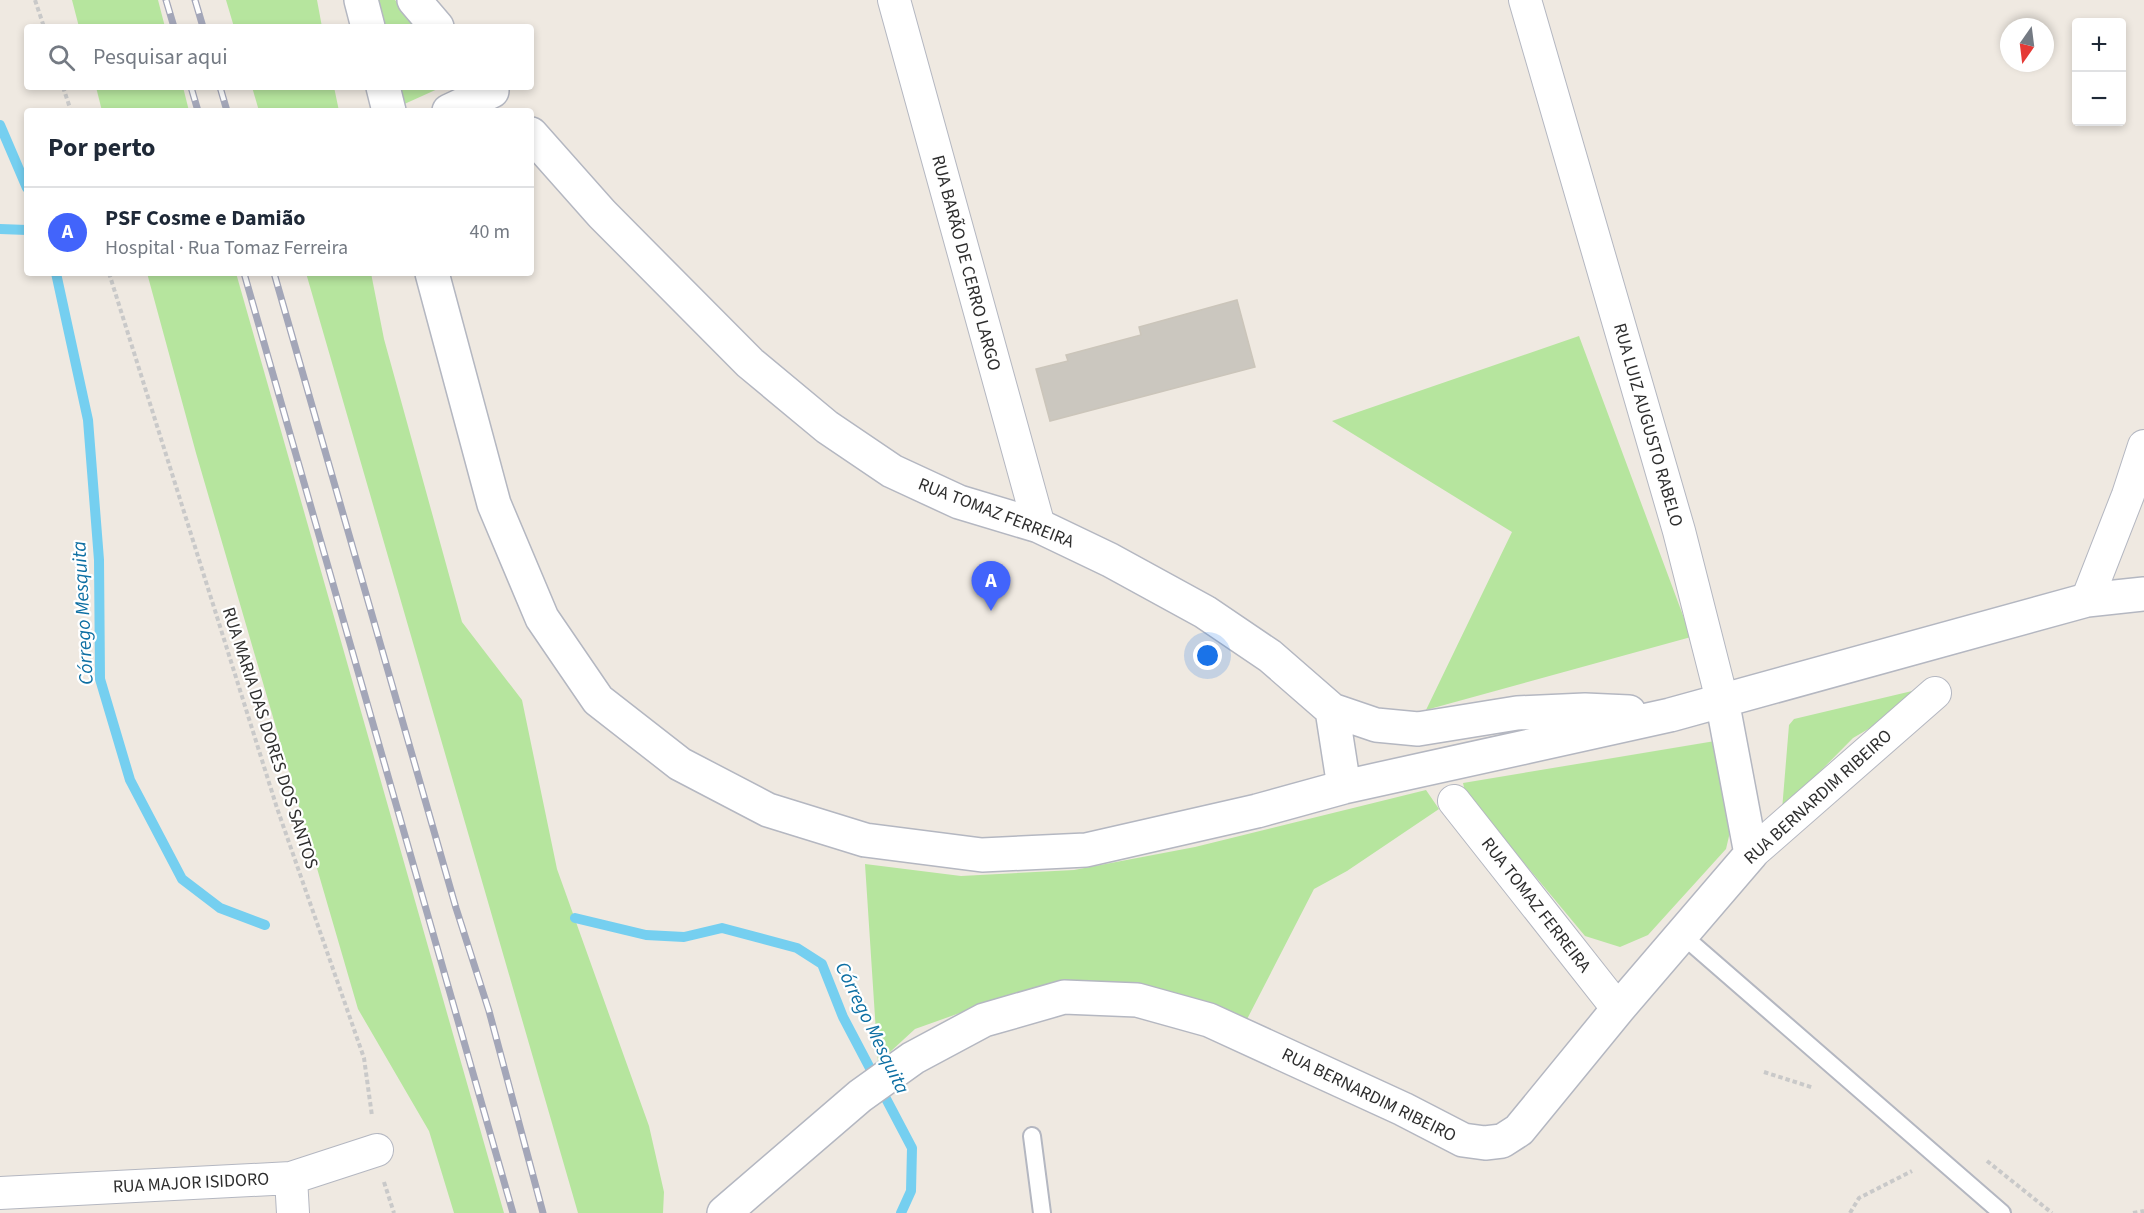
<!DOCTYPE html>
<html lang="pt">
<head>
<meta charset="utf-8">
<style>
  body { margin:0; font-family:"Source Sans 3",sans-serif; background:#f2f2f3; color:#1f2937 }
  .controls { position:absolute; right:18px; top:18px; display:grid; overflow:hidden; border-radius:6px; box-shadow:0 3px 9px #0003 }
  .controls button { width:54px; height:54px; display:grid; place-items:center; padding:0; border:0; border-bottom:2px solid #e0e1e3; background:#fff; color:#1f2937; font:30px sans-serif }
  .compass { position:absolute; left:2000px; top:18px; width:54px; height:54px; border-radius:50%; background:#fff; box-shadow:0 3px 9px #0003; rotate:194deg }
  .you { position:absolute; left:1208px; top:656px; width:21px; height:21px; margin:-15px; border:4px solid #fff; border-radius:50%; background:#1a73e8; box-shadow:0 0 0 9px #1a73e833 }
  .badge { display:grid; place-items:center; width:39px; height:39px; border-radius:50%; background:#4264fb; color:#fff; font-size:20px; font-weight:700 }
  .pin { position:absolute; translate:-50% -50px; filter:drop-shadow(0 2px 3px #0008) }
  .pin::after { content:''; position:absolute; top:32px; width:21px; height:18px; background:inherit; clip-path:polygon(0 0,100% 0,50% 100%) }
  .list { margin:0; padding:0; list-style:none }
  h2 { display:flex; justify-content:space-between; align-items:center; height:78px; margin:0; padding:0 24px; font-size:26px }
  h2 small { font-size:20px; font-weight:400; color:#747a83 }
  .list li { display:grid; grid-template-columns:39px 1fr auto; gap:18px; align-items:center; box-sizing:border-box; height:90px; padding:0 24px; border-top:2px solid #e0e1e3 }
  .list b { display:block; font-size:22px; white-space:nowrap }
  .list p { margin:0; font-size:20px; white-space:nowrap; color:#747a83 }
  .list em { font-size:20px; font-style:normal; color:#747a83 }
  .icon { flex:none; width:33px; height:33px; fill:none; stroke:currentColor; stroke-width:2; stroke-linecap:round; stroke-linejoin:round }
  .map { position:relative; flex:none; width:2144px; height:1213px; overflow:hidden }
  .search { position:absolute; background:#fff; box-shadow:0 3px 9px #0003; left:24px; top:24px; width:510px; height:66px; display:flex; align-items:center; gap:15px; box-sizing:border-box; padding:0 21px; border-radius:6px; color:#747a83; font-size:22px }
  .panel { position:absolute; background:#fff; box-shadow:0 3px 9px #0003; left:24px; top:108px; width:510px; height:168px; border-radius:6px }
  .map>svg:first-child { display:block }
  .green { fill:#b6e59e }
  .lines { fill:none; stroke-linecap:round; stroke-linejoin:round }
  .stream { stroke:#75cff0; stroke-width:10 }
  .building { fill:#cbc7bf; stroke:#cbc5ba; stroke-width:1.5 }
  .service-casing { stroke:#b4b7c1; stroke-width:20 }
  .minor-casing { stroke:#b4b7c1; stroke-width:34 }
  .tertiary-casing { stroke:#b4b7c1; stroke-width:36 }
  .path { stroke:#c9c9c9; stroke-width:4; stroke-dasharray:4.5 3; stroke-linecap:butt }
  .service { stroke:#fff; stroke-width:16 }
  .minor { stroke:#fff; stroke-width:32 }
  .tertiary { stroke:#fff; stroke-width:33 }
  .rail-casing { stroke:#a3a6b8; stroke-width:7 }
  .rail { stroke:#fff; stroke-width:4.5; stroke-dasharray:14; stroke-linecap:butt }
  .labels { text-anchor:middle; dominant-baseline:central; stroke-width:4.5; stroke-linejoin:round; paint-order:stroke }
  .street-label { font-size:18px; fill:#2e2e2e; stroke:#fff }
  .water-label { font-size:20px; font-style:italic; fill:#0d6fa3; stroke:#fff }
</style>
</head>
<body>
<div class="map">
<svg width="2144" height="1213" viewBox="0 0 2144 1213">
  <rect width="100%" height="100%" fill="#efe9e1"/>
  <path class="green" d="M 72,0 L 158,0 L 165,27 L 79,27 Z
    M 226,0 L 317,0 L 322,27 L 234,27 Z
    M 372,0 L 395,0 L 418,27 L 379,27 Z
    M 96,87 L 183,87 L 189,111 L 102,111 Z
    M 252,87 L 334,87 L 339,111 L 259,111 Z
    M 395,87 L 442,87 L 400,106 Z
    M 147,273 L 236,273 L 504,1213 L 454,1213 L 429,1131 L 358,1009 L 196,453 Z
    M 306,273 L 371,273 L 384,339 L 462,622 L 522,700 L 557,869 L 649,1126 L 664,1192 L 663,1213 L 578,1213 Z
    M 1579,336 L 1691,637 L 1426,710 L 1512,532 L 1332,421 Z
    M 1929,687 L 1916,701 L 1853,738 L 1782,810 L 1789,725 L 1794,719 Z
    M 1715,741 L 1733,819 L 1726,849 L 1648,935 L 1620,947 L 1585,936 L 1465,792 L 1463,783 Z
    M 1426,790 L 1439,809 L 1347,871 L 1314,889 L 1243,1027 L 1196,1002 L 985,1004 L 915,1029 L 878,1063 L 865,864 L 961,876 L 1074,870 L 1195,847 Z"/>
  <g class="lines">
    <path class="stream" d="M 0,125 L 27,188
      M 0,229 L 27,230
      M 56,273 L 88,420 L 99,560 L 100,679 L 130,780 L 182,879 L 220,908 L 265,925
      M 575,918 L 646,935 L 684,937 L 722,928 L 797,948 L 822,964 L 843,1017 L 912,1148 L 911,1191 L 901,1213"/>
  </g>
  <path class="building" d="M 1237,300 L 1255,367 L 1050,421 L 1036,369 L 1068,361 L 1066,355 L 1141,335 L 1139,327 Z"/>
  <g class="lines">
    <g class="service-casing">
      <path id="service" d="M 1681,934 L 2002,1213
        M 1032,1136 L 1042,1213"/>
    </g>
    <g class="minor-casing">
      <path id="minor" d="M 894,0 L 1039,526
        M 1525,0 L 1679,531 L 1722,700
        M 2087,600 L 2128,495 L 2144,446
        M 1454,801 L 1618,1009
        M 1751,854 L 1935,693
        M 291,1178 L 293,1213
        M 0,1193 L 291,1178 L 377,1150"/>
    </g>
    <g class="tertiary-casing">
      <path id="tertiary" d="M 361,0 L 368,27
        M 414,0 L 437,27
        M 383,87 L 389,111
        M 449,111 L 492,91
        M 531,134 L 602,214 L 750,363 L 827,427 L 892,471 L 959,502 L 1039,526 L 1110,560 L 1205,612 L 1270,656 L 1332,710 L 1376,725 L 1418,729 L 1517,713 L 1585,710 L 1629,712
        M 432,273 L 494,504 L 542,618 L 598,700 L 680,764 L 768,810 L 865,840 L 982,855 L 1086,850 L 1257,811 L 1344,787 L 1670,715 L 2087,600 L 2144,594
        M 1332,710 L 1344,787
        M 724,1213 L 860,1096 L 913,1058 L 984,1020 L 1064,997 L 1137,1000 L 1209,1020 L 1403,1109 L 1463,1140 L 1485,1143 L 1502,1141 L 1519,1130 L 1618,1009 L 1751,854 L 1722,700"/>
    </g>
    <path class="path" d="M 35,0 L 44,27
      M 63,87 L 71,111
      M 109,273 L 277,808 L 364,1058 L 372,1116
      M 1764,1072 L 1814,1088
      M 1987,1161 L 2052,1213
      M 384,1182 L 394,1213
      M 1850,1213 L 1859,1198 L 1912,1171
      M 2133,1213 L 2144,1211"/>
    <use href="#service" class="service"/>
    <use href="#minor" class="minor"/>
    <use href="#tertiary" class="tertiary"/>
    <g class="rail-casing">
      <path id="rail" d="M 166,0 L 174,27
        M 195,0 L 203,27
        M 191,87 L 198,111
        M 220,87 L 227,111
        M 244,273 L 513,1213
        M 274,273 L 456,908 L 489,1011 L 543,1213"/>
    </g>
    <use href="#rail" class="rail"/>
  </g>
  <g class="labels">
    <g class="street-label">
      <text transform="translate(966 263) rotate(75)">RUA BARÃO DE CERRO LARGO</text>
      <text transform="translate(1648 425) rotate(74)">RUA LUIZ AUGUSTO RABELO</text>
      <text transform="translate(996 513) rotate(21)">RUA TOMAZ FERREIRA</text>
      <text transform="translate(270 738) rotate(72)">RUA MARIA DAS DORES DOS SANTOS</text>
      <text transform="translate(1818 797) rotate(-42)">RUA BERNARDIM RIBEIRO</text>
      <text transform="translate(1536 905) rotate(52)">RUA TOMAZ FERREIRA</text>
      <text transform="translate(1369 1095) rotate(26)">RUA BERNARDIM RIBEIRO</text>
      <text transform="translate(191 1183) rotate(-3)">RUA MAJOR ISIDORO</text>
    </g>
    <g class="water-label">
      <text transform="translate(83 613) rotate(-93)">Córrego Mesquita</text>
      <text transform="translate(872 1028) rotate(64)">Córrego Mesquita</text>
    </g>
  </g>
</svg>
<div class="controls">
<button>+</button>
<button>−</button>
</div>
<svg class="compass" viewBox="-18 -18 36 36"><path d="M0-13l5 13h-10z" fill="#e53935"/><path d="M0 13l5-13h-10z" fill="#747a83"/></svg>
<div class="you"></div>
<div class="pin badge" style="left:991px;top:611px">A</div>
<div class="search"><svg class="icon" aria-label="search" viewBox="0 0 24 24"><circle cx="10" cy="10" r="6"/><path d="M15 15l6 6"/></svg>Pesquisar aqui</div>
<section class="panel">
<h2>Por perto<small></small></h2>
<ul class="list">
<li><span class="badge">A</span><div><b>PSF Cosme e Damião</b><p>Hospital · Rua Tomaz Ferreira</p></div><em>40 m</em></li>
</ul>
</section>
</div>
</body>
</html>
